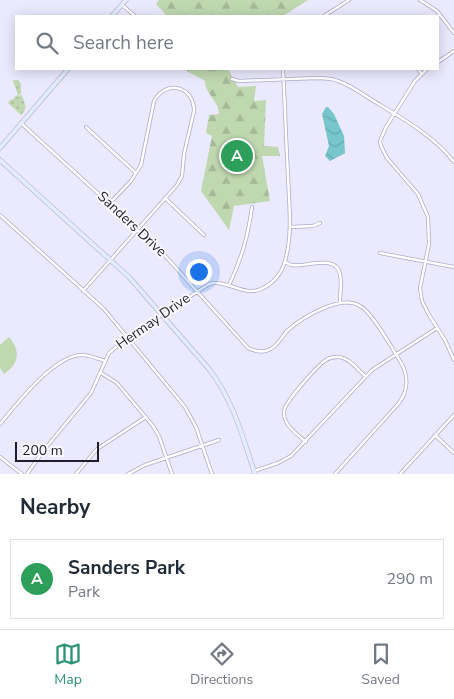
<!DOCTYPE html>
<html lang="en">
<head>
<meta charset="utf-8">
<style>
  body { margin:0; font-family:"Nunito Sans",sans-serif; background:#f6f6f7; color:#1f2937 }
  .scale { position:absolute; left:15px; bottom:12px; width:84px; box-sizing:border-box; padding-left:5px; border:2px solid #1f1d29; border-top:0; font-size:14px; line-height:18px; white-space:nowrap; color:#1f1d29; -webkit-text-stroke:4px #f9f8ff; paint-order:stroke }
  .you { position:absolute; left:198px; top:271px; width:18px; height:18px; margin:-12px; border:4px solid #fff; border-radius:50%; background:#1a73e8; box-shadow:0 0 0 8px #1a73e833 }
  .badge { display:grid; place-items:center; width:32px; height:32px; border-radius:50%; background:#2a9372; color:#fff; font-size:16px; font-weight:700 }
  .pin { position:absolute; translate:-50% -50%; border:2px solid #fff; box-shadow:0 1px 5px #0006 }
  .list { margin:0; padding:0; list-style:none }
  h2 { display:flex; justify-content:space-between; align-items:center; height:65px; margin:0; padding:0 20px; font-size:21px }
  h2 small { font-size:16px; font-weight:400; color:#747a83 }
  .list li { display:grid; grid-template-columns:32px 1fr auto; gap:15px; align-items:center; box-sizing:border-box; height:80px; margin:0 10px 10px; padding:0 10px; border:1px solid #e0e1e3; border-radius:0px }
  .list b { display:block; font-size:19px; white-space:nowrap }
  .list p { margin:0; font-size:16px; white-space:nowrap; color:#747a83 }
  .list em { font-size:16px; font-style:normal; color:#747a83 }
  .icon { flex:none; width:28px; height:28px; fill:none; stroke:currentColor; stroke-width:2; stroke-linecap:round; stroke-linejoin:round }
  .map { position:relative; flex:none; width:454px; height:474px; overflow:hidden }
  .search { position:absolute; background:#fff; box-shadow:0 2px 12px #0003; left:15px; right:15px; top:15px; height:55px; display:flex; align-items:center; gap:12px; box-sizing:border-box; padding:0 18px; border-radius:0px; color:#747a83; font-size:19px }
  .sheet { height:155px; background:#fff }
  nav { display:flex; justify-content:space-around; align-items:center; box-sizing:border-box; height:70px; border-top:1px solid #e0e1e3; background:#fff; font-size:14px; color:#747a83 }
  nav a { display:grid; justify-items:center; gap:2px }
  nav .on { color:#2a9372 }
  .map>svg:first-child { display:block }
  .grass { fill:url(#grass-dots) }
  .forest { fill:url(#forest-firs) }
  .pitch { fill:#bfd8b0 }
  .water { fill:url(#water-waves) }
  .lines { fill:none; stroke-linecap:round; stroke-linejoin:round }
  .street-casing { stroke:#aeaaca; stroke-width:4 }
  .secondary-casing { stroke:#aeaaca; stroke-width:5 }
  .street { stroke:#fff; stroke-width:2.5 }
  .secondary { stroke:#e2ecfd; stroke-width:4 }
  .labels { text-anchor:middle; dominant-baseline:central; stroke-width:4; stroke-linejoin:round; paint-order:stroke }
  .street-label { font-size:14px; fill:#1f1d29; stroke:#f9f8ff }
</style>
</head>
<body>
<div class="map">
<svg width="454" height="474" viewBox="0 0 454 474">
  <defs>
    <pattern id="grass-dots" width="8" height="8" patternUnits="userSpaceOnUse" patternTransform="scale(1.25)"><rect width="8" height="8" fill="#bfd8b0"/><path d="M2 2h.1M6 6h.1" fill="none" stroke="#a4b997" stroke-width="1.8" stroke-linecap="round"/></pattern>
    <pattern id="forest-firs" width="22" height="20" patternUnits="userSpaceOnUse" patternTransform="scale(1.25)"><rect width="22" height="20" fill="#bfd8b0"/><path d="M5 1l3.5 6h-7zM16 11l3.5 6h-7z" fill="#a4b997"/></pattern>
    <pattern id="water-waves" width="16" height="10" patternUnits="userSpaceOnUse" patternTransform="scale(1.25)"><rect width="16" height="10" fill="#76c6cc"/><path d="M0 5q4-4 8 0t8 0" fill="none" stroke="#66aaaf"/></pattern>
  </defs>
  <rect width="100%" height="100%" fill="#ebe9fd"/>
  <path class="grass" d="M 14,80 L 18,80 L 21,84 L 21,94 L 16,97 L 22,95 C 24,104 29,107 21,115 L 8,103 L 10,100 L 14,99 L 14,97 L 18,95 L 13,81 Z"/>
  <path class="forest" d="M 159,0 L 308,0 L 283,16 L 167,16 L 156,4 Z
    M 187,69 L 228,69 L 238,87 L 256,86 L 254,101 L 266,100 L 264,146 L 278,147 L 280,156 L 262,156 L 270,201 L 234,206 L 229,230 L 201,191 L 212,136 L 206,133 L 209,115 L 219,114 C 219,101 205,94 205,81 L 187,71 Z"/>
  <path class="pitch" d="M 9,337 C 21,351 19,364 4,374 L 0,368 L 0,345 Z"/>
  <path class="water" d="M 326,107 L 328,107 L 334,114 L 344,136 L 345,153 L 330,161 L 325,156 L 329,146 L 322,114 Z"/>
  <g class="lines">
    <g class="street-casing">
      <path id="street" d="M 420,0 L 437,11 L 454,33
        M 122,5 L 135,16
        M 324,16 L 349,0
        M 438,62 L 454,51
        M 418,69 L 421,73
        M 427,69 L 415,81 L 386,127 L 380,141 L 381,146 L 387,158 L 418,194 L 428,217 L 429,244 L 420,288 L 422,301 L 429,315 L 445,340 L 454,360
        M 232,79 L 239,81 L 316,78 C 323,78 331,78 338,81 C 350,85 361,93 372,100 C 400,117 433,135 454,162
        M 22,124 L 159,249 L 248,348 C 254,351 260,352 266,351 C 277,348 281,337 288,330 C 303,317 341,294 360,306 C 372,312 392,348 400,361 C 409,376 409,389 399,403 L 335,474
        M 86,127 L 136,173
        M 166,199 L 204,235
        M 0,215 L 104,309 L 185,407 L 196,427 L 212,474
        M 290,227 L 313,226 L 320,223
        M 380,253 L 454,267
        M 285,262 C 287,263 290,265 292,265 C 304,268 336,253 340,274 C 342,283 340,293 340,302
        M 229,285 C 242,258 248,236 252,207
        M 83,291 L 177,185 L 182,176 L 184,154 L 194,111 C 194,86 166,79 154,101 L 141,165 L 131,181 L 110,203
        M 101,373 L 117,383 L 153,426 L 159,436 L 172,474
        M 0,424 C 17,404 54,355 82,355 C 90,355 98,359 105,361
        M 435,435 L 454,453
        M 306,442 C 296,433 283,425 284,411 C 285,402 317,366 326,360 C 329,358 333,357 337,357 C 349,357 357,369 365,376
        M 0,457 L 22,474
        M 254,471 L 278,463 L 291,456 L 372,370 L 437,328
        M 27,474 L 44,450 L 91,393 L 109,353 L 128,337 L 209,284 C 228,279 243,297 261,289 C 273,284 282,273 285,261 C 293,234 289,204 288,176 C 286,141 285,105 283,69
        M 76,474 L 97,449 L 146,417
        M 128,474 L 145,465 L 219,440
        M 400,474 L 454,415"/>
    </g>
    <g class="secondary-casing">
      <path id="secondary" d="M 112,16 L 126,0
        M 0,148 L 68,69
        M 0,160 L 129,277 L 209,369 C 234,402 242,435 255,474"/>
    </g>
    <use href="#street" class="street"/>
    <use href="#secondary" class="secondary"/>
  </g>
  <g class="labels">
    <g class="street-label">
      <text transform="translate(132 224) rotate(43)">Sanders Drive</text>
      <text transform="translate(153 321) rotate(-35)">Hermay Drive</text>
    </g>
  </g>
</svg>
<div class="scale">200 m</div>
<div class="you"></div>
<div class="pin badge" style="left:237px;top:156px;background:#2e9e5b">A</div>
<div class="search"><svg class="icon" aria-label="search" viewBox="0 0 24 24"><circle cx="10" cy="10" r="6"/><path d="M15 15l6 6"/></svg>Search here</div>
</div>
<section class="sheet">
<h2>Nearby<small></small></h2>
<ul class="list">
<li><span class="badge" style="background:#2e9e5b">A</span><div><b>Sanders Park</b><p>Park</p></div><em>290 m</em></li>
</ul>
</section>
<nav>
<a class="on"><svg class="icon" aria-label="map" viewBox="0 0 24 24"><path d="M3 6l6-2 6 2 6-2v14l-6 2-6-2-6 2zM9 4v14M15 6v14"/></svg>Map</a>
<a><svg class="icon" aria-label="directions" viewBox="0 0 24 24"><path d="M12 3l9 9-9 9-9-9zM9 14v-3h6M13 9l2 2-2 2"/></svg>Directions</a>
<a><svg class="icon" aria-label="saved" viewBox="0 0 24 24"><path d="M7 4h10v16l-5-4-5 4z"/></svg>Saved</a>
</nav>
</body>
</html>
